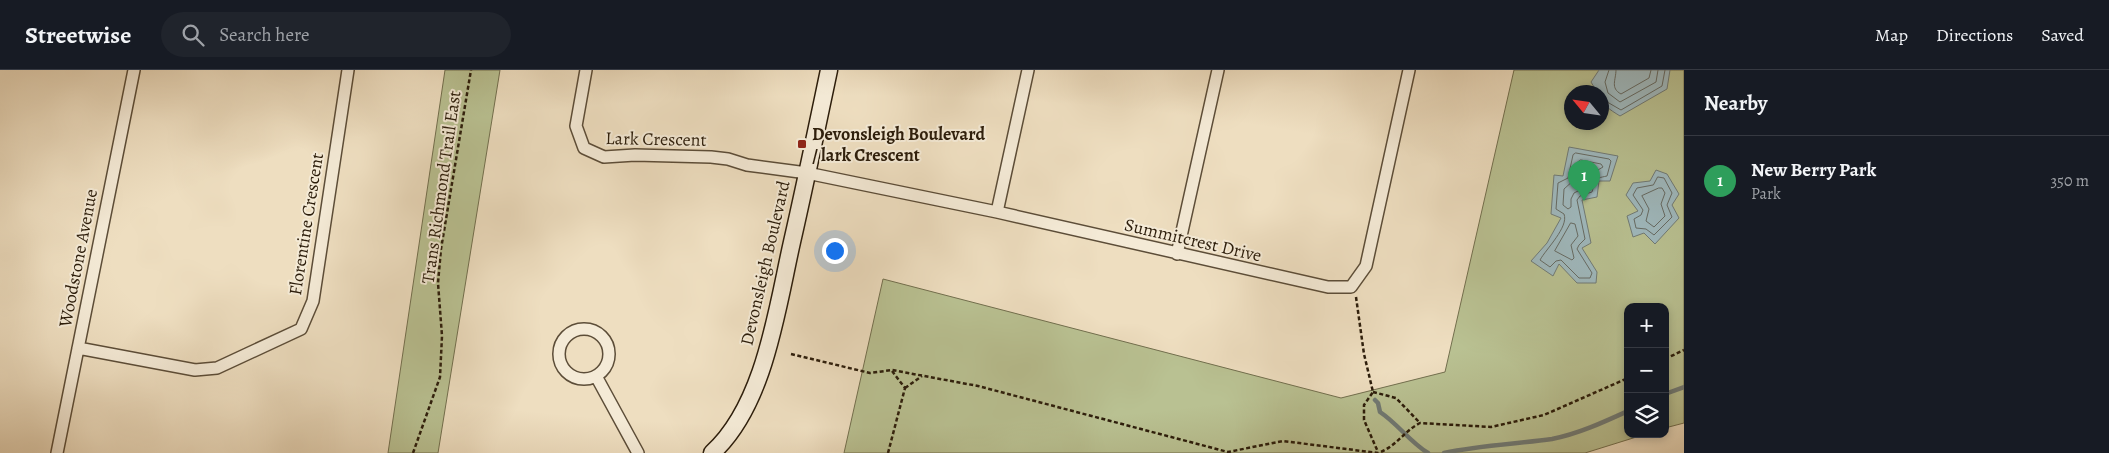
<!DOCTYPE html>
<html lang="en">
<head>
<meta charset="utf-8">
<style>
  body { margin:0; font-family:Alegreya,serif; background:#20242c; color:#f1f3f6 }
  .controls { position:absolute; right:15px; bottom:15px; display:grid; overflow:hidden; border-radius:10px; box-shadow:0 2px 8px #0003 }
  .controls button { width:45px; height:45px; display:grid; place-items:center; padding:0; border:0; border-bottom:1px solid #363941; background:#171b24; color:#f1f3f6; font:25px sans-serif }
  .compass { position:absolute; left:1564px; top:15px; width:45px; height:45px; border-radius:50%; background:#171b24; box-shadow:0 2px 8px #0003; rotate:299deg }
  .you { position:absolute; left:834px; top:180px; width:18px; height:18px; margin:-12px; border:4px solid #fff; border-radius:50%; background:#1a73e8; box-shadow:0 0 0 8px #1a73e833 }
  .badge { display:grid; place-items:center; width:32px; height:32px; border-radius:50%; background:#8c9099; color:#fff; font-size:16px; font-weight:700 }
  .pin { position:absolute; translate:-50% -41px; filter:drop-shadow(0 1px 2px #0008) }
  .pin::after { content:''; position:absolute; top:26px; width:18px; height:15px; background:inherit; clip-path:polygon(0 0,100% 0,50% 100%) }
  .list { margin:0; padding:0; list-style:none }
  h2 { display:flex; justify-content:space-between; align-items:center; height:65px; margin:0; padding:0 20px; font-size:21px }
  h2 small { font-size:16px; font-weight:400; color:#9ea1a6 }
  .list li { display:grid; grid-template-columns:32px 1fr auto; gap:15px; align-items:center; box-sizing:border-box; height:90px; padding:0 20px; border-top:1px solid #363941 }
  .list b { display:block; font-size:19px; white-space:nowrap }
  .list p { margin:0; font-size:16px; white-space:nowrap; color:#9ea1a6 }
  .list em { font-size:16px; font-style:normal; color:#9ea1a6 }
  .icon { flex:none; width:28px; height:28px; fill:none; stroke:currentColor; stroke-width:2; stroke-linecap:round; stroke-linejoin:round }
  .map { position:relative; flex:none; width:1684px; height:383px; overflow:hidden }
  header { display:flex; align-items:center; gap:30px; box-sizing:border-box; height:70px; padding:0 25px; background:#171b24; border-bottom:1px solid #363941 }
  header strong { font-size:24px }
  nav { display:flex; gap:28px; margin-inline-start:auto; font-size:18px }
  .search { width:350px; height:45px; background:#20242c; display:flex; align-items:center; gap:12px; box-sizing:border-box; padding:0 18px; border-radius:28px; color:#9ea1a6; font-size:19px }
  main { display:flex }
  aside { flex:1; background:#171b24 }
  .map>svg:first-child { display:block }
  .green { fill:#b9c192; stroke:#726f4e; fill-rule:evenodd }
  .water { fill:#9fb9be; stroke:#717b76 }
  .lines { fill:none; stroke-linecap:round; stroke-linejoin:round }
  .shore { stroke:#666b64; stroke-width:1 }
  .stream { stroke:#717b76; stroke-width:4.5 }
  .street-casing { stroke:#5c4d38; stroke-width:14 }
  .secondary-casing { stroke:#2c1d0b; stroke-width:19 }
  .path { stroke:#2c1d0b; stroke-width:2.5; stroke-dasharray:4 2.5; stroke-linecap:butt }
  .street { stroke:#f4ead6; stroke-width:11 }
  .secondary { stroke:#f4ead6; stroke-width:16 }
  .poi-dot { fill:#8f2418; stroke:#f4ead6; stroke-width:2 }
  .labels { text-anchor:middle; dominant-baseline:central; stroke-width:4; stroke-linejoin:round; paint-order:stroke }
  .poi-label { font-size:18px; font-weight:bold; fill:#2c1d0b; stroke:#f4ead6; text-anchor:start }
  .street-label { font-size:18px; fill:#2c1d0b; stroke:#f4ead6 }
</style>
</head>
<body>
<header>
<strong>Streetwise</strong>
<div class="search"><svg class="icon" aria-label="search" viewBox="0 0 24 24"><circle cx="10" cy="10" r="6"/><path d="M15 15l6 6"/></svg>Search here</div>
<nav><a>Map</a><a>Directions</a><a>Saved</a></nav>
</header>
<main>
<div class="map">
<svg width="1684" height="383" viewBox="0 0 1684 383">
  <rect width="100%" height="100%" fill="#eedec0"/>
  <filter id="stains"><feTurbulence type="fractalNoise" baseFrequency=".004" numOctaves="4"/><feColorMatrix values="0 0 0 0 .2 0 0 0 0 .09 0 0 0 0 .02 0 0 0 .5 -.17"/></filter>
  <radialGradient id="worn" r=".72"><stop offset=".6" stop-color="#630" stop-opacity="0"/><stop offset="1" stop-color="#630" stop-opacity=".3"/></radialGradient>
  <path class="green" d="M 445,0 L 500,0 L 438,383 L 388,383 Z
    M 1514,0 L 1684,0 L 1684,353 L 1665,358 L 1665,237 L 1628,237 L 1628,364 L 1646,364 L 1585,383 L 844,383 L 883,209 L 1341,328 L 1445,302 ZM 1572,22 L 1602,22 L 1602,52 L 1572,52 Z"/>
  <path class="water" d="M 1599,0 L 1670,0 L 1667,19 L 1620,46 C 1609,39 1602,36 1602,22 L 1597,22 L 1591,12 Z
    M 1569,77 L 1618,86 L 1610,111 L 1599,111 L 1597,127 L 1582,130 L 1591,173 L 1582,178 L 1597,202 L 1596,213 L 1577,213 L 1559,194 L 1553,206 L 1531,191 L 1547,173 L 1561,148 L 1551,144 L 1554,105 L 1563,106 Z
    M 1656,100 L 1667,104 L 1679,124 L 1672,135 L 1679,148 L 1655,174 L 1644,163 L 1633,167 L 1627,146 L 1638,141 L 1626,125 L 1633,113 L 1650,111 Z"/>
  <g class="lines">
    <path class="shore" d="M 1609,0 L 1605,12 L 1608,23 L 1620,32 L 1656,12 L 1658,0
      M 1616,0 C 1616,10 1610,18 1621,24 L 1649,8 L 1651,0
      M 1602,29 L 1621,40 L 1662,16 L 1665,0
      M 1576,83 L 1609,89 L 1611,91 L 1607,106 C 1592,109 1596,109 1592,122 L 1580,126 L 1577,130 L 1585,169 L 1579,175 L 1577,179 L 1592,203 L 1590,208 L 1579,208 L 1561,190 L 1556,191 L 1550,197 L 1540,190 C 1546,179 1569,157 1564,144 L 1556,139 L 1558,113 L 1568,108 L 1573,85 Z
      M 1581,90 L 1601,94 L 1603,97 L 1591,104 L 1586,117 L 1574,123 L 1571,129 L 1571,137 L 1568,139 L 1563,135 L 1564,119 L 1574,110 L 1578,92 Z
      M 1658,107 L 1664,108 L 1672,123 L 1667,135 L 1672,147 L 1654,165 L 1646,159 L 1636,158 L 1634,149 L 1641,145 L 1643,140 L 1633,125 L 1637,118 L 1653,115 Z
      M 1659,118 L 1662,118 L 1665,123 L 1661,134 L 1665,146 L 1654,157 L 1646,151 L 1649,139 L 1642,126 Z
      M 1571,153 L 1575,154 L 1578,166 L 1571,175 L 1574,188 L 1572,190 L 1555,181 Z"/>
    <path class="stream" d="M 1665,324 L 1684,317
      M 1375,330 L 1378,333 L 1380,342 C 1398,354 1410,372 1428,383
      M 1444,383 C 1480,375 1516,374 1552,369 C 1578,364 1604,352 1628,341"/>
    <g class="street-casing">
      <path id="street" d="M 586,0 L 576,56 L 584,78 L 604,87 L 635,85 L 711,87 L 728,89 L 747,95 L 807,103 L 997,142 L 1328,217 L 1351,217 L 1366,196 L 1409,0
        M 997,142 L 1028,0
        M 1177,184 L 1218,0
        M559 284a25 25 0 1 1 50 0a25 25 0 1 1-50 0Z
        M 78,278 L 195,300 L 217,298 L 301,259 L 313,231 L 348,0
        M 596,306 L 638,383
        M 57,383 L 134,0"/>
    </g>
    <g class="secondary-casing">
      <path id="secondary" d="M 712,383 C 765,335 777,238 792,172 C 805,115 817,57 829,0"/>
    </g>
    <path class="path" d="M 1356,227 L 1364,284 L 1373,322 L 1364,335 L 1364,350 L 1378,382
      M 791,284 L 870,303 L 892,300 L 978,316 L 1228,382 L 1283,371 L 1378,383 C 1396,377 1404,361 1420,353 L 1491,357 L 1544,345 L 1628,308
      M 1665,289 L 1684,280
      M 905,318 L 922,306
      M 1373,322 L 1396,328 L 1420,353
      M 413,383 L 440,307 L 442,266 L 438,213 L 441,179 L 471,0
      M 888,383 L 905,318 L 892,301"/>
    <use href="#street" class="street"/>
    <use href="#secondary" class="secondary"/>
  </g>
  <rect class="poi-dot" x="797" y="69" width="10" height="10" rx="2.5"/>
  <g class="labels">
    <g class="poi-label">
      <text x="812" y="64">Devonsleigh Boulevard<tspan x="812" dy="21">/ lark Crescent</tspan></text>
    </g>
    <g class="street-label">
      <text transform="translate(656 69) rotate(1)">Lark Crescent</text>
      <text transform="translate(441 117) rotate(-82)">Trans Richmond Trail East</text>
      <text transform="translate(306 154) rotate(-81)">Florentine Crescent</text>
      <text transform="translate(1193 170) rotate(13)">Summitcrest Drive</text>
      <text transform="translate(78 188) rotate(-79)">Woodstone Avenue</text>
      <text transform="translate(765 193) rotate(-77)">Devonsleigh Boulevard</text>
    </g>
  </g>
  <rect width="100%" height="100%" filter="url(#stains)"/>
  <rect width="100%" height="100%" fill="url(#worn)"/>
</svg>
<div class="controls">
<button>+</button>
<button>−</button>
<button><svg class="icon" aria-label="layers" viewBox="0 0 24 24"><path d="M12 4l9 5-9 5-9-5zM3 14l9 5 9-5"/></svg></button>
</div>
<svg class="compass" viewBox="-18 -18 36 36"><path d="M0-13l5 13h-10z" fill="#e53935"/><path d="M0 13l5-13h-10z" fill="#9ea1a6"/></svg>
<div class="you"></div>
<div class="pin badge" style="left:1584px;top:131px;background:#2e9e5b">1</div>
</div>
<aside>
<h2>Nearby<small></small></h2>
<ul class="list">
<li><span class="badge" style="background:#2e9e5b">1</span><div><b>New Berry Park</b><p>Park</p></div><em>350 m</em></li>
</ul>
</aside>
</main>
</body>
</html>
